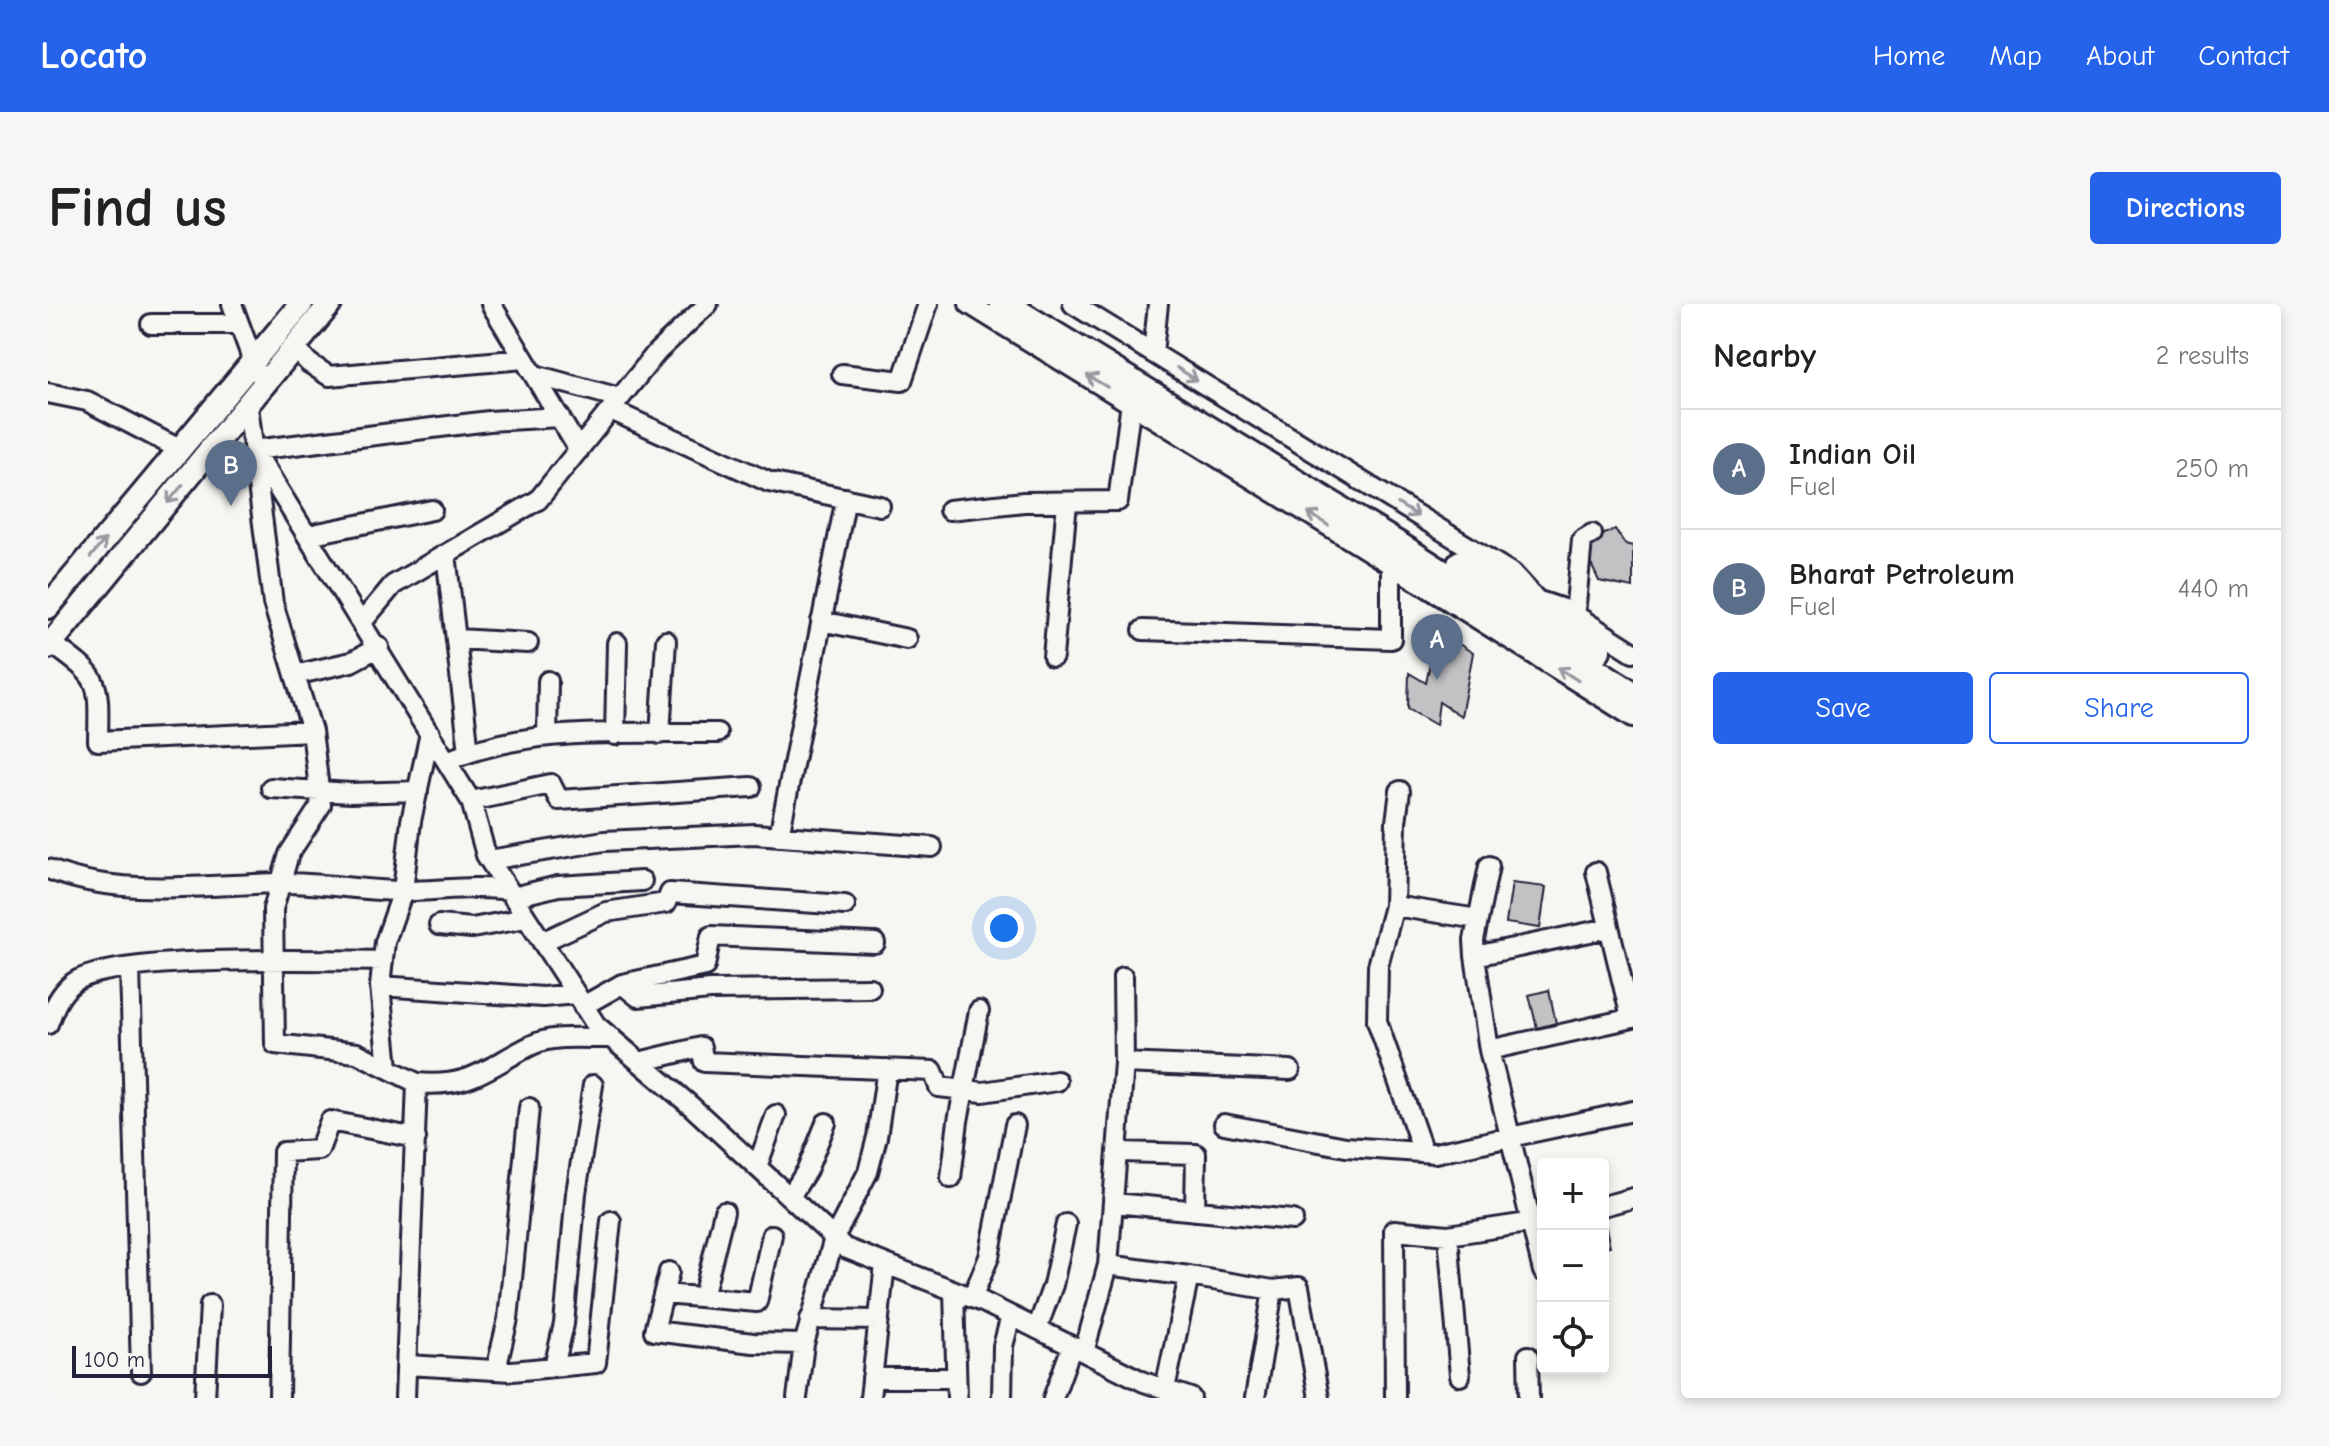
<!DOCTYPE html>
<html lang="en">
<head>
<meta charset="utf-8">
<style>
  body { margin:0; font-family:"Comic Neue",sans-serif; background:#f6f6f6; color:#222 }
  .controls { position:absolute; right:24px; bottom:24px; display:grid; overflow:hidden; border-radius:8px; box-shadow:0 4px 12px #0003 }
  .controls button { width:72px; height:72px; display:grid; place-items:center; padding:0; border:0; border-bottom:2px solid #e0e0e0; background:#fff; color:#222; font:40px sans-serif }
  .scale { position:absolute; left:24px; bottom:20px; width:200px; box-sizing:border-box; padding-left:8px; border:4px solid #22223b; border-top:0; font-size:22px; line-height:28px; white-space:nowrap; color:#22223b; -webkit-text-stroke:6px #f6f6f2; paint-order:stroke }
  .you { position:absolute; left:956px; top:624px; width:28px; height:28px; margin:-20px; border:6px solid #fff; border-radius:50%; background:#1a73e8; box-shadow:0 0 0 12px #1a73e833 }
  .badge { display:grid; place-items:center; width:52px; height:52px; border-radius:50%; background:#2563eb; color:#fff; font-size:26px; font-weight:700 }
  .pin { position:absolute; translate:-50% -66px; filter:drop-shadow(0 2px 4px #0008) }
  .pin::after { content:''; position:absolute; top:42px; width:28px; height:24px; background:inherit; clip-path:polygon(0 0,100% 0,50% 100%) }
  .list { margin:0; padding:0; list-style:none }
  h2 { display:flex; justify-content:space-between; align-items:center; height:104px; margin:0; padding:0 32px; font-size:34px }
  h2 small { font-size:26px; font-weight:400; color:#767676 }
  .list li { display:grid; grid-template-columns:52px 1fr auto; gap:24px; align-items:center; box-sizing:border-box; height:120px; padding:0 32px; border-top:2px solid #e0e0e0 }
  .list b { display:block; font-size:30px; white-space:nowrap }
  .list p { margin:0; font-size:26px; white-space:nowrap; color:#767676 }
  .list em { font-size:26px; font-style:normal; color:#767676 }
  .actions { display:flex; gap:16px; padding:24px 32px }
  .actions a { flex:1; padding:18px 0; border:2px solid #2563eb; border-radius:8px; text-align:center; font-size:28px; color:#2563eb }
  .actions .main { background:#2563eb; color:#fff }
  .icon { flex:none; width:44px; height:44px; fill:none; stroke:currentColor; stroke-width:2; stroke-linecap:round; stroke-linejoin:round }
  .map { position:relative; flex:none; width:1585px; height:1094px; overflow:hidden; border-radius:8px }
  header { display:flex; align-items:center; gap:48px; box-sizing:border-box; height:112px; padding:0 40px; background:#2563eb; color:#fff }
  header strong { font-size:38px }
  nav { display:flex; gap:44px; margin-inline-start:auto; font-size:28px }
  .intro { display:flex; align-items:center; justify-content:space-between; box-sizing:border-box; height:192px; padding:0 48px }
  h1 { margin:0; font-size:56px }
  .button { padding:20px 36px; border-radius:8px; background:#2563eb; color:#fff; font-size:28px; font-weight:700 }
  main { display:flex; gap:48px; padding:0 48px }
  aside { flex:1; background:#fff; border-radius:8px; box-shadow:0 4px 12px #0003 }
  .map>svg:first-child { display:block }
  .building { fill:#c2c2c4; stroke:#22223b; stroke-width:2 }
  .lines { fill:none; stroke-linecap:round; stroke-linejoin:round }
  .minor-casing { stroke:#22223b; stroke-width:24 }
  .major-casing { stroke:#22223b; stroke-width:28 }
  .highway-casing { stroke:#22223b; stroke-width:32 }
  .minor { stroke:#f6f6f2; stroke-width:18 }
  .major { stroke:#f6f6f2; stroke-width:22 }
  .highway { stroke:#f6f6f2; stroke-width:26 }
  .oneway { stroke:#9797a0 }
</style>
</head>
<body>
<header>
<strong>Locato</strong>
<nav><a>Home</a><a>Map</a><a>About</a><a>Contact</a></nav>
</header>
<div class="intro"><h1>Find us</h1><a class="button">Directions</a></div>
<main>
<div class="map">
<svg width="1585" height="1094" viewBox="0 0 1585 1094">
  <rect width="100%" height="100%" fill="#f6f6f2"/>
  <filter id="ink" filterUnits="userSpaceOnUse"><feTurbulence type="fractalNoise" baseFrequency=".0125" numOctaves="2"/><feDisplacementMap in="SourceGraphic" scale="16" xChannelSelector="R" yChannelSelector="G"/><feConvolveMatrix kernelMatrix="1 2 1 2 8 2 1 2 1" color-interpolation-filters="sRGB"/></filter>
  <g filter="url(#ink)">
    <path class="building" d="M 1567,225 L 1577,240 L 1585,242 L 1585,284 L 1551,277 L 1534,241 Z
      M 1389,326 L 1425,349 L 1413,412 L 1391,398 L 1388,421 L 1360,405 L 1361,369 L 1378,379 Z
      M 1464,579 L 1498,583 L 1492,624 L 1458,619 Z
      M 1501,686 L 1508,719 L 1489,724 L 1481,691 Z
      M 1555,911 L 1562,942 L 1555,943 Z"/>
    <g class="lines">
      <g class="minor-casing">
        <path id="minor" d="M 184,0 L 209,68
          M 443,0 L 531,146
          M 921,0 L 1371,278
          M 1025,0 L 1465,270 L 1498,306
          M 103,20 L 188,20
          M 246,43 L 261,59 L 281,72 L 476,55
          M 1105,49 L 1110,0
          M 794,70 L 854,77 L 880,0
          M 487,71 L 572,94
          M 0,89 L 39,97 L 133,146
          M 200,102 L 225,299 L 264,427 L 273,501 L 241,550 L 225,605 L 227,740 L 309,749 L 369,779 L 357,1094
          M 563,106 L 721,178 L 832,202
          M 512,113 L 441,117 L 206,146 L 423,497 L 438,551 L 548,721 L 643,802 L 797,944 L 935,998 L 1096,1078 L 1143,1094
          M 901,206 L 976,198 L 1070,197 L 1083,98
          M 260,231 L 384,206
          M 398,250 L 421,448
          M 1366,267 L 1371,278 L 1585,413
          M 1488,296 L 1521,307 L 1585,348
          M 1527,311 L 1534,236 L 1544,230
          M 315,317 L 345,281 L 490,196 L 609,48 L 660,0
          M 773,317 L 859,335
          M 1095,326 L 1343,335 L 1343,261
          M 409,335 L 480,339
          M 3,339 C 54,376 51,375 50,437 L 264,427
          M 1005,353 L 1019,198
          M 247,371 L 303,358 L 331,343
          M 612,430 L 618,337
          M 567,431 L 569,339
          M 499,432 L 500,377
          M 399,457 C 482,421 580,430 669,429
          M 223,484 L 303,489 L 370,487
          M 1352,487 L 1348,518 L 1346,602 L 1330,662 L 1329,717 L 1375,848
          M 423,497 L 503,480 L 511,496 L 703,483
          M 731,532 L 798,194
          M 441,556 L 556,537 L 706,530 L 884,543
          M 1441,562 L 1426,636 L 1427,652 L 1441,746 L 1495,967
          M 0,565 C 69,594 156,581 229,579 C 272,578 314,587 357,587 C 391,587 425,581 460,586
          M 1548,568 L 1583,714
          M 465,593 L 510,582 L 594,577
          M 1346,602 L 1430,615
          M 391,621 L 424,624 L 478,614
          M 494,638 L 558,608 L 618,599 L 622,589 L 797,601
          M 1427,652 L 1561,624
          M 82,664 L 93,1068
          M 574,680 L 590,693 L 662,686 L 822,684
          M 332,682 L 495,693 L 528,690
          M 535,702 L 574,680 L 657,662 L 663,632 L 827,639
          M 0,720 C 6,704 11,690 25,679 C 63,650 280,656 335,657
          M 1441,746 L 1585,714
          M 591,758 L 653,743 L 656,758 L 885,767 L 891,783 L 935,788 L 1009,777
          M 1076,759 L 1242,766
          M 340,764 L 332,682 L 337,638 L 355,587 L 363,517 L 382,429
          M 369,779 C 424,784 439,763 484,741 C 506,730 540,735 564,734
          M 1176,820 L 1298,843 L 1387,849 L 1585,807
          M 1071,848 L 1148,850 L 1147,907
          M 709,863 L 728,811
          M 903,874 L 910,817 L 931,707
          M 742,893 L 759,866 L 778,819
          M 1066,899 L 1245,916
          M 1555,902 L 1585,894
          M 1400,931 L 1412,1072
          M 1060,961 L 1141,972 L 1117,1085
          M 621,968 L 606,1027 L 705,1039 L 756,1040 L 786,934 L 820,868 L 829,833 L 839,765
          M 1141,972 L 1225,986 L 1207,1094
          M 1225,986 L 1251,983 L 1271,1094
          M 906,987 L 909,1094
          M 616,990 L 709,998 L 724,931
          M 655,993 L 676,908
          M 924,994 L 941,953 L 967,821
          M 762,1015 L 831,1016
          M 989,1025 L 1005,981 L 1018,920
          M 1036,1048 L 1060,961 L 1076,759 L 1075,673
          M 1480,1052 L 1481,1094
          M 359,1061 L 464,1067 L 548,1059 L 563,917
          M 506,1063 L 516,1020 L 528,889 L 545,781
          M 448,1066 L 460,1015 L 481,804
          M 824,1074 L 908,1074
          M 157,1094 L 162,1001
          M 231,1094 L 235,848 L 271,846 L 282,817 L 368,834
          M 749,1094 L 756,1040
          M 822,1094 L 837,960
          M 954,1094 L 955,1042 L 963,1012
          M 1005,1094 L 1024,1042
          M 1347,1094 L 1346,926 L 1400,931 L 1493,917"/>
      </g>
      <g class="major-casing">
        <path id="major" d="M 0,303 L 253,0
          M 0,343 L 282,0"/>
      </g>
      <g class="highway-casing">
        <path id="highway" d="M 955,0 L 1354,244 L 1585,391
          M 1413,260 L 1549,346"/>
      </g>
      <use href="#minor" class="minor"/>
      <use href="#major" class="major"/>
      <use href="#highway" class="highway"/>
    </g>
    <defs><path id="oneway-shaft" d="M-6 0H5M1.5-3L5.5 0L1.5 3" fill="none" stroke-width="1.6" stroke-linecap="round" stroke-linejoin="round" transform="scale(2)"/></defs>
    <g class="oneway">
      <use href="#oneway-shaft" transform="translate(1139 70) rotate(32)"/>
      <use href="#oneway-shaft" transform="translate(1049 77) rotate(-149)"/>
      <use href="#oneway-shaft" transform="translate(127 190) rotate(130)"/>
      <use href="#oneway-shaft" transform="translate(1360 206) rotate(32)"/>
      <use href="#oneway-shaft" transform="translate(1270 215) rotate(-148)"/>
      <use href="#oneway-shaft" transform="translate(50 244) rotate(-50)"/>
      <use href="#oneway-shaft" transform="translate(1520 370) rotate(-147)"/>
    </g>
  </g>
</svg>
<div class="controls">
<button>+</button>
<button>−</button>
<button><svg class="icon" aria-label="locate" viewBox="0 0 24 24"><circle cx="12" cy="12" r="6"/><path d="M12 2v4M12 18v4M2 12h4M18 12h4"/></svg></button>
</div>
<div class="scale">100 m</div>
<div class="you"></div>
<div class="pin badge" style="left:1389px;top:376px;background:#5c6f8a">A</div>
<div class="pin badge" style="left:183px;top:202px;background:#5c6f8a">B</div>
</div>
<aside>
<h2>Nearby<small>2 results</small></h2>
<ul class="list">
<li><span class="badge" style="background:#5c6f8a">A</span><div><b>Indian Oil</b><p>Fuel</p></div><em>250 m</em></li>
<li><span class="badge" style="background:#5c6f8a">B</span><div><b>Bharat Petroleum</b><p>Fuel</p></div><em>440 m</em></li>
</ul>
<div class="actions"><a class="main">Save</a><a>Share</a></div>
</aside>
</main>
</body>
</html>
